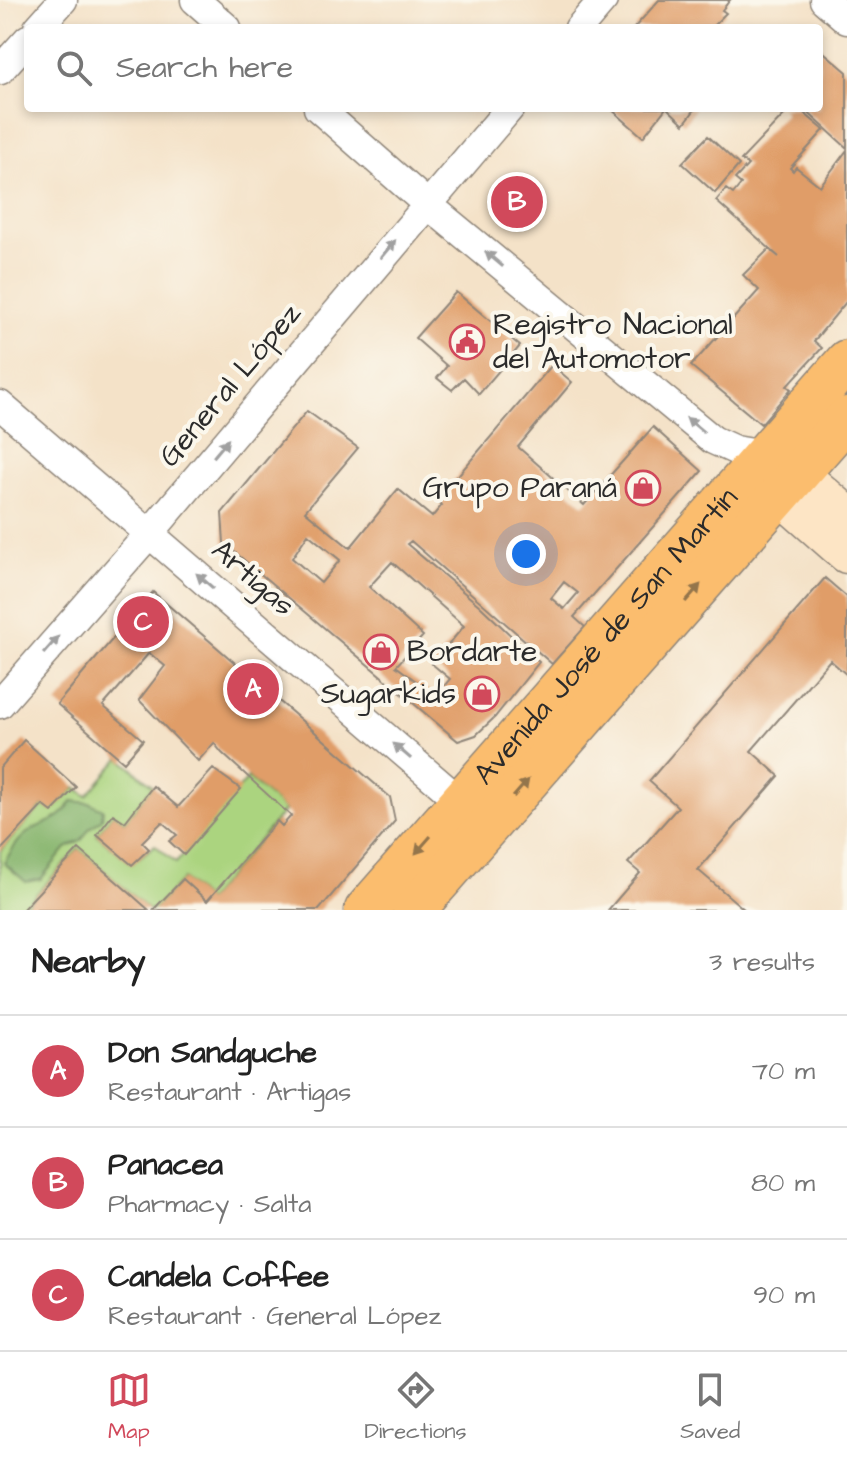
<!DOCTYPE html>
<html lang="en">
<head>
<meta charset="utf-8">
<style>
  body { margin:0; font-family:"Architects Daughter",sans-serif; background:#f2f2f2; color:#222 }
  .you { position:absolute; left:526px; top:554px; width:28px; height:28px; margin:-20px; border:6px solid #fff; border-radius:50%; background:#1a73e8; box-shadow:0 0 0 12px #1a73e833 }
  .badge { display:grid; place-items:center; width:52px; height:52px; border-radius:50%; background:#d1495b; color:#fff; font-size:26px; font-weight:700 }
  .pin { position:absolute; translate:-50% -50%; border:4px solid #fff; box-shadow:0 2px 8px #0006 }
  .list { margin:0; padding:0; list-style:none }
  h2 { display:flex; justify-content:space-between; align-items:center; height:104px; margin:0; padding:0 32px; font-size:34px }
  h2 small { font-size:26px; font-weight:400; color:#767676 }
  .list li { display:grid; grid-template-columns:52px 1fr auto; gap:24px; align-items:center; box-sizing:border-box; height:112px; padding:0 32px; border-top:2px solid #e0e0e0 }
  .list b { display:block; font-size:30px; white-space:nowrap }
  .list p { margin:0; font-size:26px; white-space:nowrap; color:#767676 }
  .list em { font-size:26px; font-style:normal; color:#767676 }
  .icon { flex:none; width:44px; height:44px; fill:none; stroke:currentColor; stroke-width:2; stroke-linecap:round; stroke-linejoin:round }
  .map { position:relative; flex:none; width:847px; height:910px; overflow:hidden }
  .search { position:absolute; background:#fff; box-shadow:0 4px 12px #0003; left:24px; right:24px; top:24px; height:88px; display:flex; align-items:center; gap:20px; box-sizing:border-box; padding:0 28px; border-radius:8px; color:#767676; font-size:30px }
  .sheet { height:440px; background:#fff }
  nav { display:flex; justify-content:space-around; align-items:center; box-sizing:border-box; height:112px; border-top:2px solid #e0e0e0; background:#fff; font-size:22px; color:#767676 }
  nav a { display:grid; justify-items:center; gap:4px }
  nav .on { color:#d1495b }
  .map>svg:first-child { display:block }
  .green { fill:#abd47f; stroke:#6b8055; stroke-width:2 }
  .forest { fill:#88b66e; stroke:#5a704c; stroke-width:2 }
  .building { fill:#e09d67; fill-rule:evenodd }
  .lines { fill:none; stroke-linecap:round; stroke-linejoin:round }
  .street-casing { stroke:#90867a; stroke-width:31 }
  .secondary-casing { stroke:#90867a; stroke-width:41 }
  .primary-casing { stroke:#90867a; stroke-width:45 }
  .street { stroke:#fff; stroke-width:28 }
  .secondary { stroke:#fde5c5; stroke-width:38 }
  .primary { stroke:#fbbd6e; stroke-width:42 }
  .oneway { fill:#a0a0a0 }
  .oneway2 { fill:#93744c }
  .labels { text-anchor:middle; dominant-baseline:central; stroke-width:8; stroke-linejoin:round; paint-order:stroke }
  .poi-label { font-size:30px; fill:#2b2b2b; stroke:#fbf7ec; text-anchor:start }
  .street-label { font-size:30px; fill:#2b2b2b; stroke:#fbf7ec }
</style>
</head>
<body>
<div class="map">
<svg width="847" height="910" viewBox="0 0 847 910">
  <rect width="100%" height="100%" fill="#fbf7ec"/>
  <filter id="ink" filterUnits="userSpaceOnUse"><feTurbulence type="fractalNoise" baseFrequency=".0125" numOctaves="2"/><feDisplacementMap in="SourceGraphic" scale="16" xChannelSelector="R" yChannelSelector="G"/><feConvolveMatrix kernelMatrix="1 2 1 2 8 2 1 2 1" color-interpolation-filters="sRGB"/></filter>
  <filter id="wash" filterUnits="userSpaceOnUse"><feTurbulence type="fractalNoise" baseFrequency=".006" numOctaves="4" result="noise"/><feDisplacementMap in="SourceGraphic" scale="32" xChannelSelector="R" yChannelSelector="G"/><feGaussianBlur stdDeviation="1.8" result="paint"/><feColorMatrix in="noise" values="0 0 0 0 0 0 0 0 0 0 0 0 0 0 0 0 0 1.4 0 .05"/><feComposite in="paint" operator="in"/></filter>
  <g filter="url(#wash)">
    <rect width="100%" height="100%" fill="#f4e2c8"/>
    <path class="green" d="M 120,758 L 153,786 L 125,822 L 113,814 L 97,835 L 132,864 L 155,845 L 176,863 L 248,778 L 285,810 L 207,901 L 183,879 L 153,910 L 149,910 L 79,849 L 21,910 L 0,910 L 0,851 L 43,805 L 52,811 L 76,787 L 87,796 Z"/>
    <path class="forest" d="M 72,801 L 90,803 L 103,809 L 102,819 L 89,829 L 81,841 L 66,848 L 41,879 L 26,882 L 4,863 C 11,851 18,839 30,831 C 49,819 59,823 72,801 Z"/>
    <g id="blocks">
      <path class="building" d="M 659,0 L 730,0 L 722,10 L 726,13 L 711,28 L 634,28 Z
        M 819,48 L 847,72 L 847,148 L 803,108 L 819,108 Z
        M 610,108 L 666,108 L 643,137 Z
        M 667,108 L 696,108 L 684,124 Z
        M 781,108 L 798,108 L 824,130 L 790,168 L 793,171 L 796,167 L 820,186 L 847,150 L 847,301 L 814,341 L 822,348 L 787,386 L 791,389 L 761,424 L 691,366 L 759,290 L 743,275 L 769,249 L 779,257 L 716,201 L 726,189 L 733,194 L 741,184 L 735,179 L 748,165 L 741,160 L 786,113 Z
        M 708,136 L 739,165 L 715,193 L 682,163 Z
        M 456,292 L 520,346 L 479,394 L 464,378 L 452,390 L 437,378 L 447,366 L 415,338 Z
        M 552,365 L 572,382 L 518,447 L 584,505 L 653,427 L 702,471 L 574,617 L 585,627 L 552,664 L 411,541 L 407,544 L 480,606 L 539,662 L 495,717 L 476,735 L 458,741 L 224,543 L 222,513 L 307,411 L 358,448 L 305,511 L 350,548 L 398,489 L 432,517 L 442,505 L 437,500 ZM 308,534 L 340,560 L 321,583 L 292,558 ZM 392,562 L 464,626 L 432,664 L 450,679 L 436,696 L 396,666 L 423,636 L 369,587 ZM 564,582 L 578,593 L 564,609 L 551,598 Z
        M 825,578 L 847,597 L 847,675 L 830,660 L 751,751 L 779,776 L 698,870 L 745,910 L 608,910 L 640,873 L 628,863 L 678,807 L 649,781 Z
        M 153,592 L 390,797 L 395,821 L 319,910 L 153,910 L 183,879 L 207,901 L 277,821 L 282,826 L 291,816 L 222,753 L 214,743 L 198,761 L 139,700 L 165,666 L 149,653 L 103,706 L 143,740 L 124,762 L 57,704 Z
        M 24,740 L 76,787 L 52,812 L 43,805 L 0,851 L 0,768 Z
        M 213,769 L 241,789 L 184,855 L 169,841 L 177,835 L 162,822 L 142,842 L 149,849 L 132,865 L 97,835 L 113,814 L 125,822 L 153,786 L 178,807 Z
        M 79,849 L 115,880 L 149,910 L 22,910 Z"/>
    </g>
  </g>
  <g filter="url(#ink)">
    <use href="#blocks" fill-opacity="0" stroke="#90867a" stroke-width="2"/>
    <g class="lines">
      <g class="street-casing">
        <path id="street" d="M 195,0 L 227,28
          M 824,0 L 847,20
          M 38,28 L 63,0
          M 579,28 L 603,0
          M 0,70 L 28,39
          M 318,108 L 427,204 L 713,440 L 735,450 L 765,455
          M 0,405 L 461,802
          M 0,704 L 149,534 L 510,108"/>
      </g>
      <g class="secondary-casing">
        <path id="secondary" d="M 773,459 L 798,473 L 847,515
          M 756,474 L 847,554"/>
      </g>
      <g class="primary-casing">
        <g id="primary">
          <path id="s1" d="M 366,910 L 847,361"/>
          <path d="M 414,910 L 847,418"/>
        </g>
      </g>
      <use href="#street" class="street"/>
      <use href="#secondary" class="secondary"/>
      <use href="#primary" class="primary"/>
    </g>
    <defs><path id="oneway-solid" d="M-6-.8H1V-3.2L6.5 0L1 3.2V.8H-6Z" transform="scale(2)"/></defs>
    <g class="oneway">
      <use href="#oneway-solid" transform="translate(388 249) rotate(-50)"/>
      <use href="#oneway-solid" transform="translate(494 259) rotate(-140)"/>
      <use href="#oneway-solid" transform="translate(695 425) rotate(-140)"/>
      <use href="#oneway-solid" transform="translate(221 448) rotate(-50)"/>
      <use href="#oneway-solid" transform="translate(205 581) rotate(-139)"/>
      <use href="#oneway-solid" transform="translate(51 645) rotate(-49)"/>
      <use href="#oneway-solid" transform="translate(402 751) rotate(-139)"/>
    </g>
    <g class="oneway2">
      <use href="#oneway-solid" transform="translate(693 593) rotate(-49)"/>
      <use href="#oneway-solid" transform="translate(521 788) rotate(-49)"/>
      <use href="#oneway-solid" transform="translate(423 845) rotate(131)"/>
    </g>
  </g>
  <defs>
    <g id="civic-ring" transform="scale(1.8)"><circle r="9.5" fill="#fbf7ec" stroke="#d1495b" stroke-width="1.5"/><path d="M-.6-6.5H3V-4.5H.6V-3L4-1V1h2V6H-6V1h2V-1L-.6-3ZM-1.2 2.5V6h2.4V2.5Z" fill="#d1495b"/></g>
    <g id="shop-ring" transform="scale(1.8)"><circle r="9.5" fill="#fbf7ec" stroke="#d1495b" stroke-width="1.5"/><path d="M-5-2.5h2.3a2.7 3.5 0 0 1 5.4 0H5L5.5 6h-11ZM-1.5-2.5h3a1.5 2.3 0 0 0-3 0Z" fill="#d1495b"/></g>
  </defs>
  <g fill-rule="evenodd">
    <use href="#civic-ring" x="467" y="342"/>
    <use href="#shop-ring" x="643" y="488"/>
    <use href="#shop-ring" x="381" y="652"/>
    <use href="#shop-ring" x="482" y="694"/>
  </g>
  <g class="labels">
    <g class="poi-label">
      <text x="493" y="325">Registro Nacional<tspan x="493" dy="34">del Automotor</tspan></text>
      <text x="617" y="488" text-anchor="end">Grupo Paraná</text>
      <text x="407" y="652">Bordarte</text>
      <text x="456" y="694" text-anchor="end">Sugarkids</text>
    </g>
    <g class="street-label">
      <text transform="translate(230 385) rotate(-50)">General López</text>
      <text transform="translate(253 578) rotate(41)">Artigas</text>
      <text stroke="none"><textPath href="#s1" startOffset="364">Avenida José de San Martín</textPath></text>
    </g>
  </g>
</svg>
<div class="you"></div>
<div class="pin badge" style="left:253px;top:689px">A</div>
<div class="pin badge" style="left:517px;top:202px">B</div>
<div class="pin badge" style="left:143px;top:622px">C</div>
<div class="search"><svg class="icon" aria-label="search" viewBox="0 0 24 24"><circle cx="10" cy="10" r="6"/><path d="M15 15l6 6"/></svg>Search here</div>
</div>
<section class="sheet">
<h2>Nearby<small>3 results</small></h2>
<ul class="list">
<li><span class="badge">A</span><div><b>Don Sandguche</b><p>Restaurant · Artigas</p></div><em>70 m</em></li>
<li><span class="badge">B</span><div><b>Panacea</b><p>Pharmacy · Salta</p></div><em>80 m</em></li>
<li><span class="badge">C</span><div><b>Candela Coffee</b><p>Restaurant · General López</p></div><em>90 m</em></li>
</ul>
</section>
<nav>
<a class="on"><svg class="icon" aria-label="map" viewBox="0 0 24 24"><path d="M3 6l6-2 6 2 6-2v14l-6 2-6-2-6 2zM9 4v14M15 6v14"/></svg>Map</a>
<a><svg class="icon" aria-label="directions" viewBox="0 0 24 24"><path d="M12 3l9 9-9 9-9-9zM9 14v-3h6M13 9l2 2-2 2"/></svg>Directions</a>
<a><svg class="icon" aria-label="saved" viewBox="0 0 24 24"><path d="M7 4h10v16l-5-4-5 4z"/></svg>Saved</a>
</nav>
</body>
</html>
